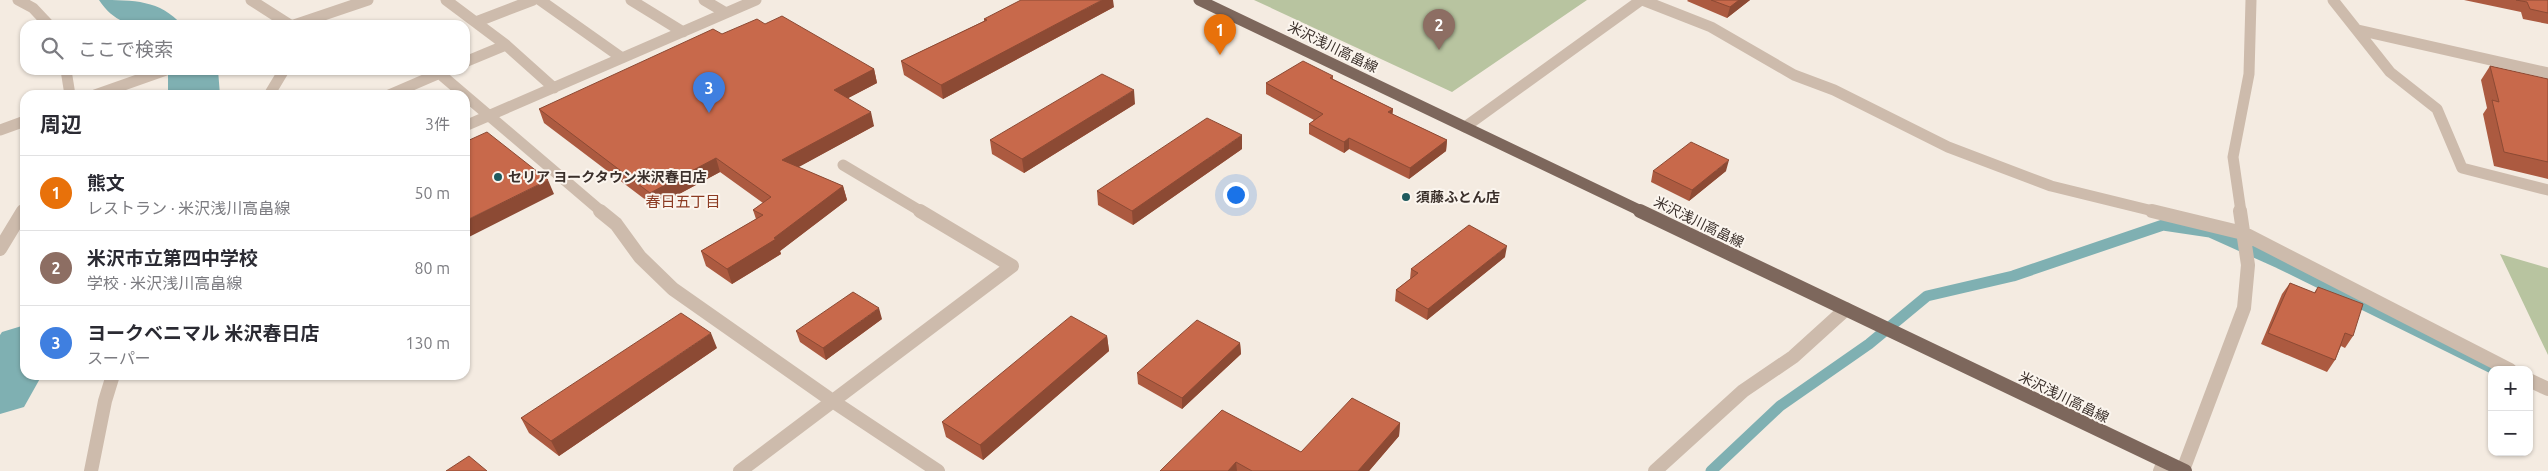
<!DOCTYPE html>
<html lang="ja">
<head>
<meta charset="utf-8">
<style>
  body { margin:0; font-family:Ubuntu,"Noto Sans JP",sans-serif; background:#f2f2f3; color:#2b2b33 }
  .controls { position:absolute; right:15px; bottom:15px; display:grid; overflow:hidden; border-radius:10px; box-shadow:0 1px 4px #0004 }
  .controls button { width:45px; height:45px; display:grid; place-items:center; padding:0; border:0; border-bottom:1px solid #e1e1e2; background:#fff; color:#2b2b33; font:25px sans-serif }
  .you { position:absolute; left:1235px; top:194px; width:18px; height:18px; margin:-12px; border:4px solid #fff; border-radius:50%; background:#1a73e8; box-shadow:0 0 0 8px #1a73e833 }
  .badge { display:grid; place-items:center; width:32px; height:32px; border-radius:50%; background:#2563eb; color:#fff; font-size:16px; font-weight:700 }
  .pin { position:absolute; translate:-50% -41px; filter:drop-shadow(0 1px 2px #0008) }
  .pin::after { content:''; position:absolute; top:26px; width:18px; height:15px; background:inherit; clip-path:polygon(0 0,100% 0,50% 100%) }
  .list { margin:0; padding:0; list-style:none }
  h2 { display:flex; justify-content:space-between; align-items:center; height:65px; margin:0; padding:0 20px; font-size:21px }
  h2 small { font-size:16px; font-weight:400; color:#7c7c81 }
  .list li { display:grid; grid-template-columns:32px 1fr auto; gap:15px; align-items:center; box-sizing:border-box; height:75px; padding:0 20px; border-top:1px solid #e1e1e2 }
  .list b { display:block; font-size:19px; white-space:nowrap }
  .list p { margin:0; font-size:16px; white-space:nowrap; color:#7c7c81 }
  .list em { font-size:16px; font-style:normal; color:#7c7c81 }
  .icon { flex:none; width:28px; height:28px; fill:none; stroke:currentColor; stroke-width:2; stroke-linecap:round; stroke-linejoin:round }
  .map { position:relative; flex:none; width:2548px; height:471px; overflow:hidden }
  .search { position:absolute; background:#fff; box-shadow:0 1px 4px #0004; left:20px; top:20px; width:450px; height:55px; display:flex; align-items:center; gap:12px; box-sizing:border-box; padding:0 18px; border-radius:15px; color:#7c7c81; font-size:19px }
  .panel { position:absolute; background:#fff; box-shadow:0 1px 4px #0004; left:20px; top:90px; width:450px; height:290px; border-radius:15px }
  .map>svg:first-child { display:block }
  .green { fill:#b8c4a0 }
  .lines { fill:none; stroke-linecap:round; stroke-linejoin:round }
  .stream { stroke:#7fb0b2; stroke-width:11 }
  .river { fill:#7fb0b2; fill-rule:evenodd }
  .minor-far1 { stroke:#cdbbac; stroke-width:11 }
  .minor { stroke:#cdbbac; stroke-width:14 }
  .major-far1 { stroke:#7d675c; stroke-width:11 }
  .major { stroke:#7d675c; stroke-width:14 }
  .wall { fill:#ac5a40 }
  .shaded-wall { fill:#8c4a34 }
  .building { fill:#c8694b; stroke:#8c4a34 }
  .poi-dot { fill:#1f5a5e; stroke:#fbf5ee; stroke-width:2 }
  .labels { text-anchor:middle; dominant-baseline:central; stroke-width:4; stroke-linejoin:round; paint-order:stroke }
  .street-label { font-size:14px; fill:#3b302b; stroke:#fbf5ee }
  .poi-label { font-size:14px; font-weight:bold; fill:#3b302b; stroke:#fbf5ee; text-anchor:start }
  .neighbourhood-label { font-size:15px; fill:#8c3b22; stroke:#fbf5ee }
</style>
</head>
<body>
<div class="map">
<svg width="2548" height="471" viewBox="0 0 2548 471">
  <rect width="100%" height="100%" fill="#f4ebe1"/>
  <path class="green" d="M 1254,0 L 1587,0 L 1452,92 Z
    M 2500,254 L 2548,268 L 2548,355 Z"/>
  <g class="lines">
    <path class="stream" d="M 1711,471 L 1780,406 L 1869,344 L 1927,296 L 2013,276 L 2163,225 L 2210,232 L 2279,263 L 2490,367"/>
    <path class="river" d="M 99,0 C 134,0 160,0 182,25 C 147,25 121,33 99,0 Z
      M 168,70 L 218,70 L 220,95 L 168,95 Z
      M 25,325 L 25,375 L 42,375 L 24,407 L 0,414 L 0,335 L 2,332 Z"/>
    <path class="minor-far1" d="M 18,0 L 33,8 L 49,25
      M 251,0 L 290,25
      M 446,0 L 506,45 L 465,62
      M 540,0 L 622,58
      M 631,0 L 683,32
      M 704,0 L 726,13
      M 1642,0 L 1711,27 L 1794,75 L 1834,90 L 1948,147 L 2051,186 L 2157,212
      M 2333,0 L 2390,72 L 2437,109 L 2462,168 L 2548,190
      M 476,22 L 533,0
      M 294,25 L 368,0
      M 2358,30 L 2548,73
      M 506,45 L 554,88
      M 66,70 L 70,95
      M 439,73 L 602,212
      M 95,95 L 166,70
      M 269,95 L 284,70
      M 389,95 L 447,70
      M 465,126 L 756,0
      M 1465,127 L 1641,0
      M 0,130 L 25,121
      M 843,165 L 922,212
      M 23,212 L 25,208
      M 2241,212 L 2233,157 L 2249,74 L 2251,0"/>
    <path class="minor" d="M 600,211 L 616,224 L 640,257 L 673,289 L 834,402 L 938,471
      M 2152,211 L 2243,233 L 2510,370
      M 0,249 L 23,211
      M 2529,380 L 2548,389
      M 2183,470 L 2244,308 L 2248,265 L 2240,211
      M 91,471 L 105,401 L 113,375
      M 740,471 L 1012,266 L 920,211
      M 1655,471 L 1743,391 L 1793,357 L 1846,309
      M 2160,471 L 2164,461"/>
    <path class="major-far1" d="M 1199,0 L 1643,212"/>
    <path class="major" d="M 1640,211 L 2185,471"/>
  </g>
  <path class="wall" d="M 1688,0 L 1750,0 L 1727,18 L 1687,1 Z
    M 2464,0 L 2548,0 L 2548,24 L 2523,19 L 2521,12 Z
    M 1114,7 L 943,99 L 904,75 L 901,61 L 984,21 L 984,19 Z
    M 765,24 L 874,69 L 877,83 L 848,98 L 874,126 L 798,167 L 843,186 L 847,200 L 780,251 L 781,254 L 732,284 L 706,266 L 701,251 L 756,219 L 753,210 L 763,203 L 720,172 L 655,207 L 544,123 L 539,109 L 722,34 Z
    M 2490,66 L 2548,79 L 2548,179 L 2494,166 L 2483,114 L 2487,108 L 2481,80 Z
    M 1333,76 L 1333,79 L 1393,109 L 1392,114 L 1447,140 L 1446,151 L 1409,179 L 1349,149 L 1344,153 L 1309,134 L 1309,124 L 1314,120 L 1266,94 L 1266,83 Z
    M 1135,104 L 1024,173 L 992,154 L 990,140 Z
    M 1242,149 L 1133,225 L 1098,205 L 1097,191 Z
    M 1653,171 L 1726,171 L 1689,201 L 1651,182 Z
    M 1505,257 L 1427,320 L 1395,301 L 1396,290 L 1410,279 L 1411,269 Z
    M 2290,283 L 2314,293 L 2318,287 L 2353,336 L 2345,348 L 2341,346 L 2335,360 L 2327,372 L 2261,344 L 2282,294 Z
    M 882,319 L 826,360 L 800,342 L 796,331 Z
    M 1107,336 L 1109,351 L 983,460 L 946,437 L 942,422 Z
    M 1240,343 L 1241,354 L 1182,409 L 1138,384 L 1137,373 Z
    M 717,348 L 559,456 L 529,433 L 521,418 Z
    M 1400,423 L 1399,436 L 1369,471 L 1160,471 L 1301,452 Z"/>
  <path class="shaded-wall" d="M 1102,0 L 1113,0 L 1114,7 L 943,99 L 941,85 Z
    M 1739,0 L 1750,0 L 1727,18 L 1730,7 Z
    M 874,69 L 877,83 L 837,104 L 834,90 Z
    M 1134,90 L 1135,104 L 1024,173 L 1022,159 Z
    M 1393,109 L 1392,119 L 1388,112 Z
    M 871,112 L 874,126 L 786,174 L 782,160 Z
    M 1242,135 L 1242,149 L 1133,225 L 1132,211 Z
    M 1349,138 L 1349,149 L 1344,153 L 1344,142 Z
    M 1447,140 L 1446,151 L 1409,179 L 1410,168 Z
    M 716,158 L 720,172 L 655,207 L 650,193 Z
    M 1729,160 L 1726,171 L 1689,201 L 1692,190 Z
    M 548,180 L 554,194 L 465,239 L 465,221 Z
    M 843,186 L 847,200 L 780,251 L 781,254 L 732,284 L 727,269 L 774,238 Z
    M 1507,246 L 1505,257 L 1427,320 L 1428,309 Z
    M 879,308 L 882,319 L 826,360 L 823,348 Z
    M 711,333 L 717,348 L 559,456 L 551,441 Z
    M 1107,336 L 1109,351 L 983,460 L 980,445 Z
    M 1240,343 L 1241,354 L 1182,409 L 1182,398 Z
    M 1400,423 L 1399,436 L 1369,471 L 1358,471 Z
    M 1236,462 L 1237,471 L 1228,471 Z"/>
  <path class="building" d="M 1021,0 L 1102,0 L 941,85 L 901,61 L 987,20 L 984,19 Z
    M 1711,0 L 1739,0 L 1730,7 Z
    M 2516,0 L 2548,0 L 2548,13 L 2530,9 L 2527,2 Z
    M 782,16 L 874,69 L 834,90 L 871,112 L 782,160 L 843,186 L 774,238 L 776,239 L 727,269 L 701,251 L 763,215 L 753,210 L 771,197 L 716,158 L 650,193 L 539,109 L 713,29 L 722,34 L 757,19 L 765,24 Z
    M 1303,61 L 1333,76 L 1330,78 L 1393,109 L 1388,112 L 1447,140 L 1410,168 L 1349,138 L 1344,142 L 1309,124 L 1323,114 L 1266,83 Z
    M 2490,66 L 2548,79 L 2548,162 L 2504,152 L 2492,100 L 2499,102 Z
    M 1102,74 L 1134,90 L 1022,159 L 990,140 Z
    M 1207,118 L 1242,135 L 1132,211 L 1097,191 Z
    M 487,132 L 548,180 L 465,221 L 465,142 Z
    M 1691,142 L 1729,160 L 1692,190 L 1653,171 Z
    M 1469,225 L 1507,246 L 1428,309 L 1396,290 L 1418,273 L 1411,269 Z
    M 2290,283 L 2315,293 L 2318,287 L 2363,304 L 2353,336 L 2345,333 L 2335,360 L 2268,333 Z
    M 853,292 L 879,308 L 823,348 L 796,331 Z
    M 681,313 L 711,333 L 551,441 L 521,418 Z
    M 1071,316 L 1107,336 L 980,445 L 942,422 Z
    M 1197,320 L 1240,343 L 1182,398 L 1137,373 Z
    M 1352,398 L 1400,423 L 1358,471 L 1252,471 L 1236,462 L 1228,471 L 1160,471 L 1222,410 L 1301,452 Z
    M 469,456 L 487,471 L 446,471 Z"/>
  <g class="poi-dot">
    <circle cx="498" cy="177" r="5"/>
    <circle cx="1406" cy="197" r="5"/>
  </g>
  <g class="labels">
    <g class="street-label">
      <text transform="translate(1333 47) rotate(26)">米沢浅川高畠線</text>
      <text transform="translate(1699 222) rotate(26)">米沢浅川高畠線</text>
      <text transform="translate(2064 397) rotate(26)">米沢浅川高畠線</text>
    </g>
    <g class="poi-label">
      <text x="508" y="177">セリア ヨークタウン米沢春日店</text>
      <text x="1416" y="197">須藤ふとん店</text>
    </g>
    <g class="neighbourhood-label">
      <text x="683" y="201">春日五丁目</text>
    </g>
  </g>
</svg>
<div class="controls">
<button>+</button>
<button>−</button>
</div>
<div class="you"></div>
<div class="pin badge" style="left:1220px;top:55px;background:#e8710a">1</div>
<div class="pin badge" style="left:1439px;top:50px;background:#8d6e63">2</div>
<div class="pin badge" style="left:709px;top:113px;background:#3f7fe0">3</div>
<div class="search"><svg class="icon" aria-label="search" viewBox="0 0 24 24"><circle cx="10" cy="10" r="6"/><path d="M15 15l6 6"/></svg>ここで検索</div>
<section class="panel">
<h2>周辺<small>3件</small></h2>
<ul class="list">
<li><span class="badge" style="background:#e8710a">1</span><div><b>熊文</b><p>レストラン · 米沢浅川高畠線</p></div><em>50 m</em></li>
<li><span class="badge" style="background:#8d6e63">2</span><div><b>米沢市立第四中学校</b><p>学校 · 米沢浅川高畠線</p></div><em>80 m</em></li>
<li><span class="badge" style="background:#3f7fe0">3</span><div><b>ヨークベニマル 米沢春日店</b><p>スーパー</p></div><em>130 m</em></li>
</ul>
</section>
</div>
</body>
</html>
